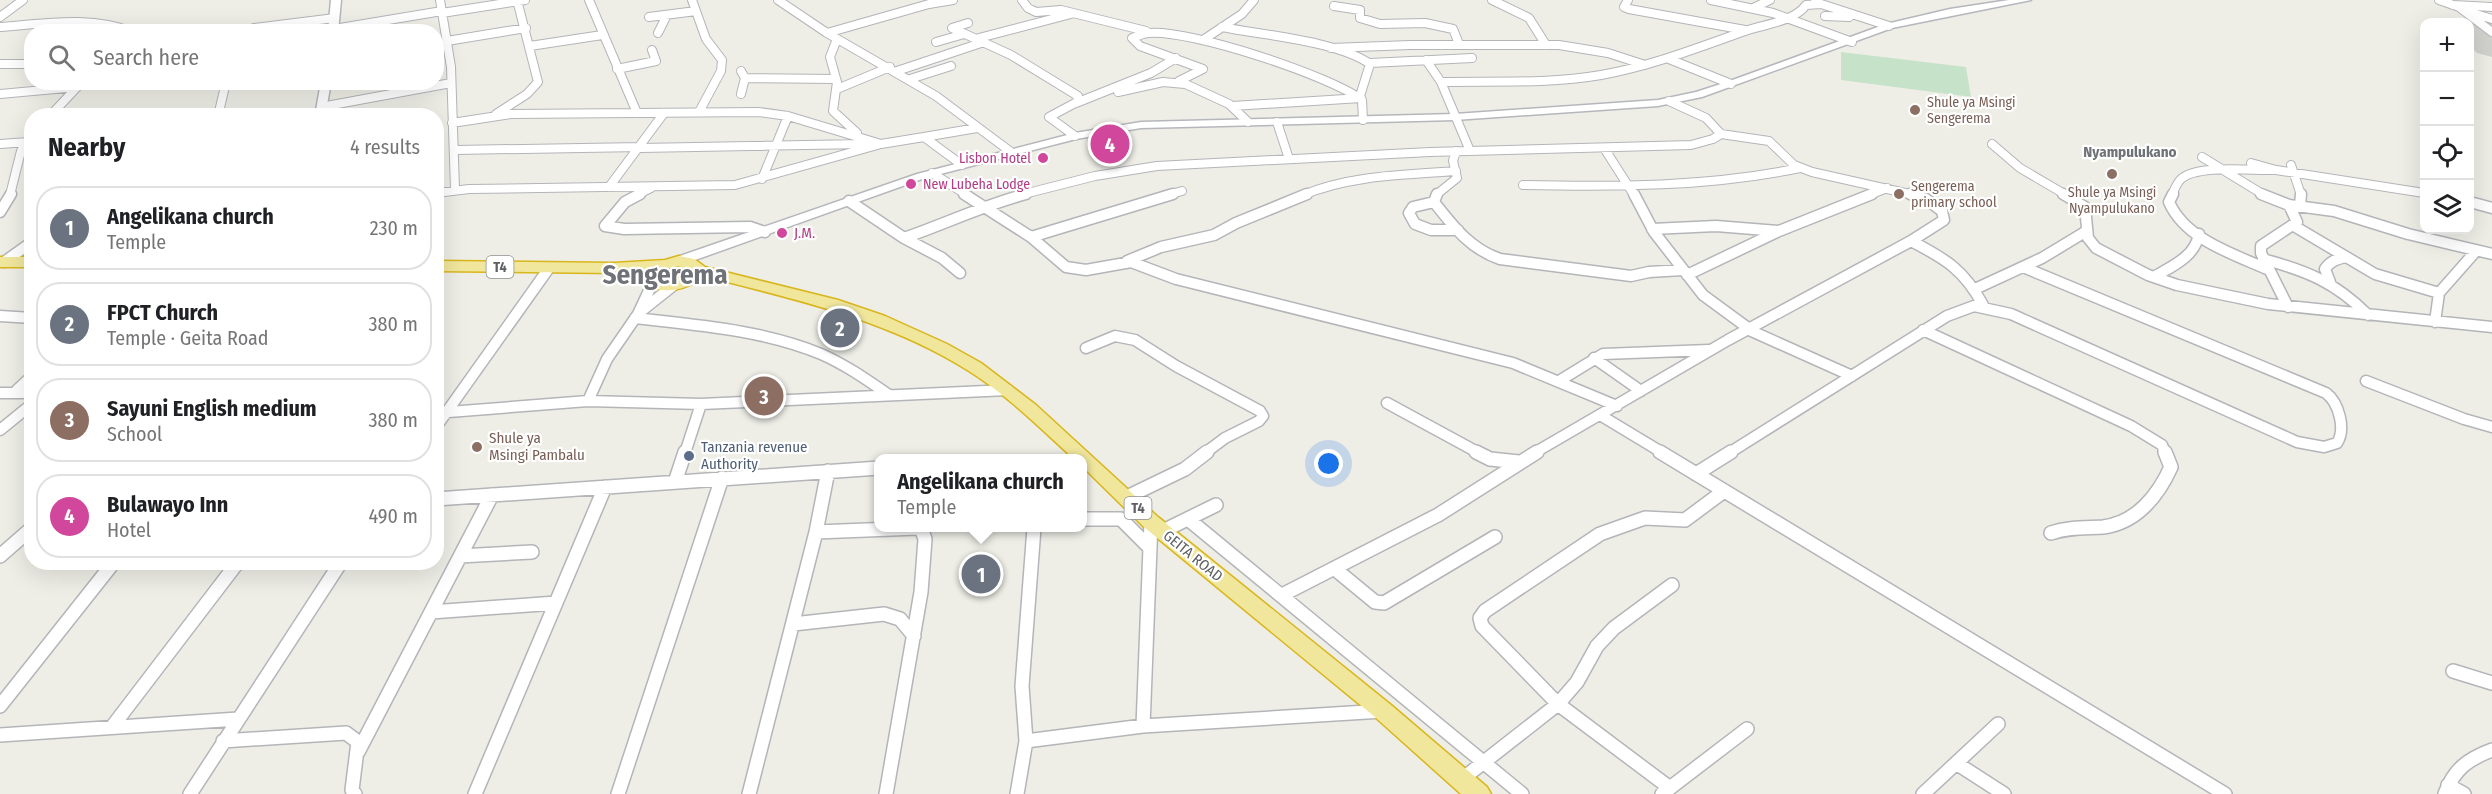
<!DOCTYPE html>
<html lang="en">
<head>
<meta charset="utf-8">
<style>
  body { margin:0; font-family:"Fira Sans Condensed",sans-serif; background:#f6f6f6; color:#202124 }
  .controls { position:absolute; right:18px; top:18px; display:grid; overflow:hidden; border-radius:12px; box-shadow:0 6px 24px #0002 }
  .controls button { width:54px; height:54px; display:grid; place-items:center; padding:0; border:0; border-bottom:2px solid #e0e0e0; background:#fff; color:#202124; font:30px sans-serif }
  .you { position:absolute; left:1329px; top:464px; width:21px; height:21px; margin:-15px; border:4px solid #fff; border-radius:50%; background:#1a73e8; box-shadow:0 0 0 9px #1a73e833 }
  .badge { display:grid; place-items:center; width:39px; height:39px; border-radius:50%; background:#d93025; color:#fff; font-size:20px; font-weight:700 }
  .pin { position:absolute; translate:-50% -50%; border:3px solid #fff; box-shadow:0 2px 6px #0006 }
  .popup { position:absolute; left:874px; top:454px; width:213px; height:78px; box-sizing:border-box; display:grid; place-content:center; border-radius:12px; background:#fff; filter:drop-shadow(0 2px 4px #0005); font-size:20px; white-space:nowrap; color:#757577 }
  .popup b { font-size:22px; color:#202124 }
  .popup::after { content:''; position:absolute; left:50%; top:100%; margin-left:-12px; border:12px solid transparent; border-top-color:#fff }
  .list { margin:0; padding:0; list-style:none }
  h2 { display:flex; justify-content:space-between; align-items:center; height:78px; margin:0; padding:0 24px; font-size:26px }
  h2 small { font-size:20px; font-weight:400; color:#757577 }
  .list li { display:grid; grid-template-columns:39px 1fr auto; gap:18px; align-items:center; box-sizing:border-box; height:84px; margin:0 12px 12px; padding:0 12px; border:2px solid #e0e0e0; border-radius:24px }
  .list b { display:block; font-size:22px; white-space:nowrap }
  .list p { margin:0; font-size:20px; white-space:nowrap; color:#757577 }
  .list em { font-size:20px; font-style:normal; color:#757577 }
  .icon { flex:none; width:33px; height:33px; fill:none; stroke:currentColor; stroke-width:2; stroke-linecap:round; stroke-linejoin:round }
  .map { position:relative; flex:none; width:2492px; height:794px; overflow:hidden }
  .search { position:absolute; background:#fff; box-shadow:0 6px 24px #0002; left:24px; top:24px; width:420px; height:66px; display:flex; align-items:center; gap:15px; box-sizing:border-box; padding:0 21px; border-radius:24px; color:#757577; font-size:22px }
  .panel { position:absolute; background:#fff; box-shadow:0 6px 24px #0002; left:24px; top:108px; width:420px; height:462px; border-radius:24px }
  .map>svg:first-child { display:block }
  .green { fill:#c6e3ca }
  .lines { fill:none; stroke-linecap:round; stroke-linejoin:round }
  .runway { fill:#d1d1ce; fill-rule:evenodd }
  .street-far2-casing { stroke:#b4b5b9; stroke-width:10 }
  .street-far1-casing { stroke:#b4b5b9; stroke-width:13 }
  .street-casing { stroke:#b4b5b9; stroke-width:16 }
  .secondary-casing { stroke:#b5b7bc; stroke-width:3 }
  .highway-casing { stroke:#d9b61c; stroke-width:3 }
  .street-far2 { stroke:#fff; stroke-width:8 }
  .street-far1 { stroke:#fff; stroke-width:10 }
  .street { stroke:#fff; stroke-width:13 }
  .secondary { fill:#fff; fill-rule:evenodd }
  .highway { fill:#f0e69c; fill-rule:evenodd }
  .education-dot { fill:#8d6e63; stroke:#fff; stroke-width:2 }
  .hotel-dot { fill:#d1479c; stroke:#fff; stroke-width:2 }
  .service-dot { fill:#5c6f8a; stroke:#fff; stroke-width:2 }
  .labels { text-anchor:middle; dominant-baseline:central; stroke-width:4.5; stroke-linejoin:round; paint-order:stroke }
  .far-education-label { font-size:14px; fill:#785e54; stroke:#fff; text-anchor:start }
  .far-hotel-label { font-size:14px; fill:#b23c85; stroke:#fff; text-anchor:end }
  .shield { fill:#fff; stroke:#8e9093; stroke-width:1.5 }
  .shield-label { font-size:14px; font-weight:bold; fill:#5e6065 }
  .far-quarter-label { font-size:15px; font-weight:bold; fill:#6f7277; stroke:#fff }
  .hotel-label { font-size:15px; fill:#b23c85; stroke:#fff; text-anchor:start }
  .education-label { font-size:15px; fill:#785e54; stroke:#fff; text-anchor:start }
  .service-label { font-size:15px; fill:#4e5e75; stroke:#fff; text-anchor:start }
  .street-label { font-size:15px; fill:#5e6065; stroke:#fff }
  .town-label { font-size:27px; font-weight:bold; fill:#6f7277; stroke:#fff }
</style>
</head>
<body>
<div class="map">
<svg width="2492" height="794" viewBox="0 0 2492 794">
  <rect width="100%" height="100%" fill="#eeeee7"/>
  <path class="green" d="M 1841,52 L 1966,67 L 1971,97 L 1841,80 Z"/>
  <g class="lines">
    <path class="runway" d="M 2481,20 L 2492,23 L 2492,57 L 2477,53 L 2470,46 L 2470,23 Z"/>
    <g class="street-far2-casing">
      <path id="street-far2" d="M 440,0 L 451,67 L 455,190
        M 589,0 L 637,113
        M 692,0 L 706,39 L 722,60 L 721,71 L 699,112
        M 778,0 L 827,33 L 936,96 L 1011,152
        M 1022,0 L 1028,8 L 1036,12 L 1061,10 L 1146,31
        M 1492,0 L 1529,18 L 1546,45
        M 1628,0 L 1624,7 L 1629,9 L 1745,30
        M 1711,0 L 1773,13 L 1852,42
        M 2439,0 L 2459,7 L 2492,32
        M 1815,2 L 1889,26
        M 2453,5 L 2492,7
        M 1334,6 L 1360,10 L 1360,18 L 1380,24 L 1425,23 L 1453,29 L 1459,44
        M 1753,8 L 1770,0
        M 2469,12 L 2492,19
        M 442,13 L 525,0
        M 1825,16 L 1849,17
        M 0,17 L 23,0
        M 649,17 L 696,11
        M 968,23 L 952,28 L 1011,55 L 1078,96 L 1077,102 L 1049,117 L 1075,136
        M 0,27 C 43,24 91,15 132,32
        M 1222,27 C 1262,35 1338,41 1370,64 L 1360,96
        M 334,29 L 442,11
        M 240,32 L 254,28 L 335,18
        M 658,33 L 667,15
        M 827,33 L 929,4 L 953,0
        M 837,39 L 830,57 L 837,82 L 833,111 L 857,133
        M 975,39 L 1071,14
        M 1203,40 L 1242,14 L 1254,0
        M 447,41 L 526,28
        M 936,42 L 964,34
        M 530,46 L 602,35
        M 1331,48 L 1410,45 L 1559,45 L 1608,53 L 1645,65
        M 1669,59 L 1731,84
        M 1426,60 L 1441,82 L 1470,151
        M 1370,63 L 1472,58
        M 0,64 L 32,64
        M 617,69 L 656,61 L 652,50
        M 741,71 L 745,78 L 836,79
        M 897,71 L 984,42
        M 910,79 L 951,66
        M 1441,82 C 1494,81 1549,84 1601,75 C 1651,66 1697,48 1745,31 C 1764,24 1794,22 1806,5 L 1821,4
        M 837,89 L 890,67
        M 1118,92 L 1163,82 L 1185,84
        M 0,94 L 77,87
        M 741,94 L 745,78
        M 1076,103 L 1151,73 L 1176,58
        M 1232,106 L 1361,98
        M 321,107 L 451,83
        M 496,114 L 527,94 L 538,82 L 517,0
        M 50,116 L 79,85
        M 218,116 L 226,82
        M 1248,122 L 1229,104 L 1179,81 L 1203,69 L 1140,46 L 1132,38 C 1138,36 1144,33 1149,33 C 1189,29 1331,76 1362,100 L 1363,120
        M 1277,122 L 1289,159
        M 452,123 L 511,114 L 759,112 L 788,116 L 881,144
        M 1721,134 L 1769,141 L 1794,165 L 1812,172 L 1914,195
        M 924,137 L 977,128
        M 0,144 L 28,142
        M 1992,144 L 2020,168 L 2066,195
        M 640,148 L 864,144
        M 1604,148 L 1634,195
        M 455,150 L 641,147
        M 2202,157 L 2264,195
        M 2251,163 L 2276,170 L 2424,193
        M 2291,165 L 2301,195
        M 932,173 L 967,195
        M 762,179 L 788,116
        M 1523,185 C 1616,187 1708,187 1800,168
        M 609,187 L 664,113
        M 436,193 L 469,189 L 735,185 L 881,144 L 924,137 L 962,165
        M 10,195 L 21,151 L 32,133
        M 637,195 L 651,188
        M 1020,195 L 1095,176 L 1157,166 L 1430,152 L 1691,145 L 1713,139 L 1721,134 L 1706,118 L 1669,101
        M 1168,195 L 1182,191
        M 1303,195 C 1351,175 1404,175 1456,171
        M 1436,195 L 1457,178 L 1453,161 L 1456,151
        M 1869,195 L 1887,188
        M 2172,195 C 2174,190 2177,183 2181,179 C 2198,164 2254,171 2276,170"/>
    </g>
    <g class="street-far1-casing">
      <path id="street-far1" d="M 640,194 L 625,202 L 605,226 L 624,229 L 750,227 L 765,232
        M 964,194 L 1031,237 L 1066,267 L 1086,270 L 1131,262 L 1176,279 L 1513,363 L 1617,406
        M 1437,194 L 1434,202 C 1453,226 1470,249 1500,259 L 1631,276 L 1649,272 L 1683,270
        M 1634,194 L 1654,232 L 1703,295 L 1748,328
        M 2063,194 L 2085,207 L 2088,238 L 2096,248 L 2148,275 L 2177,285 L 2268,304 L 2492,327
        M 2173,194 L 2169,202 C 2185,239 2233,254 2267,269
        M 2261,194 L 2289,205 L 2334,211 L 2408,234 L 2492,254
        M 849,201 L 904,238 L 942,258 L 960,273
        M 1434,202 L 1413,207 L 1409,213 L 1415,224 L 1431,230 L 1458,230
        M 2470,202 L 2492,208
        M 2300,206 L 2301,194
        M 0,212 L 11,194
        M 2294,226 L 2375,274 L 2439,293
        M 1652,229 L 1716,226 L 1778,231
        M 1031,237 L 1173,194
        M 904,238 C 945,224 984,205 1026,194
        M 1911,241 C 1946,259 1964,270 1983,305
        M 2263,259 C 2307,271 2335,282 2368,315
        M 1127,261 L 1161,247 L 1214,235 L 1236,223 L 1307,194
        M 4,262 L 32,242
        M 1687,275 L 1779,231 L 1872,194
        M 2154,277 C 2172,266 2195,257 2199,234
        M 2330,282 L 2325,269 C 2330,261 2337,259 2346,257
        M 1975,289 L 2042,258 L 2085,232
        M 2288,307 L 2261,253 L 2261,246 L 2297,222 L 2289,205
        M 640,312 L 674,285
        M 0,316 L 32,318
        M 635,318 C 696,325 764,330 821,354 C 846,365 867,380 889,395
        M 2435,322 L 2439,293 L 2476,251
        M 1747,329 L 1852,376
        M 1923,330 L 2131,426 L 2162,445 L 2165,453
        M 1086,348 L 1115,336 L 1135,340 L 1176,366 L 1260,411 L 1263,416 L 1259,421 L 1225,438 L 1205,453
        M 1594,358 L 1641,391
        M 32,376 L 17,390 L 32,393
        M 1559,381 L 1603,354 L 1709,350
        M 2366,381 L 2464,419 L 2492,427
        M 0,393 L 23,393
        M 588,401 L 607,359 L 638,314 L 652,284
        M 1387,403 L 1479,453
        M 436,413 L 588,401 L 701,404 L 1008,390
        M 1600,415 L 1663,453
        M 436,427 L 549,268
        M 0,430 L 32,404
        M 685,453 L 701,404
        M 1534,453 L 1728,340 L 1911,241 L 1944,220 L 1942,211 L 1926,199 L 1910,194
        M 1729,453 L 1947,316 L 1974,306 L 2011,314 L 2297,442 L 2324,447 L 2337,443 C 2346,429 2339,403 2326,393 L 2023,267"/>
    </g>
    <g class="street-casing">
      <path id="street" d="M 1476,452 L 1490,459 L 1519,462
        M 1660,452 L 2225,794
        M 1696,474 L 1731,452
        M 675,482 L 685,452
        M 1127,497 L 1185,469 L 1207,452
        M 436,499 L 879,468
        M 32,512 L 32,521
        M 1083,519 L 1121,519 L 1148,546
        M 1188,519 L 1522,794
        M 1163,531 L 1216,505
        M 816,532 L 917,528
        M 2051,533 C 2068,527 2085,528 2103,527 C 2136,523 2158,496 2171,467 L 2165,452
        M 0,556 L 32,528
        M 460,556 L 532,552
        M 1335,569 L 1375,602 L 1384,603 L 1495,537
        M 1282,595 L 1438,515 L 1537,452
        M 431,612 L 556,603
        M 793,624 L 884,614 L 900,619 L 914,636
        M 2453,671 L 2492,683
        M 0,706 L 114,562
        M 1143,726 L 1151,522
        M 112,727 L 238,562
        M 0,735 L 238,719
        M 223,741 L 346,733 L 358,742 L 352,790 L 355,794
        M 1026,741 L 1143,726 L 1383,711
        M 358,752 L 492,495
        M 1956,763 L 2004,794
        M 1461,780 L 1558,704 L 1577,682 L 1597,646 L 1614,628 L 1672,585
        M 2448,785 L 2464,794
        M 1670,788 L 1558,704 L 1482,626 L 1480,618 L 1485,611 L 1600,534 L 1645,518 L 1685,520 L 1724,491
        M 190,794 L 341,562
        M 475,794 L 605,487
        M 618,794 L 722,478
        M 749,794 L 816,532 L 828,471
        M 886,794 L 921,592 L 925,539 L 921,528
        M 1017,794 L 1026,741 L 1022,686 L 1034,528
        M 1662,794 L 1747,729
        M 1923,794 L 1998,724
        M 2445,794 C 2454,769 2468,759 2492,750"/>
    </g>
    <g class="secondary-casing">
      <path id="secondary" d="M 331,0 L 341,0 L 338,32 L 328,32 Z
        M 2009,0 L 2031,0 L 1892,28 L 1702,97 L 1658,106 L 1455,120 L 1141,128 L 1076,139 L 925,178 L 684,264 L 674,264 L 673,261 L 674,258 L 917,174 L 1075,133 L 1141,122 L 1455,114 L 1658,100 L 1696,92 L 1727,82 L 1886,24 L 1950,9 Z
        M 321,82 L 331,82 L 325,116 L 315,116 Z"/>
    </g>
    <g class="highway-casing">
      <path id="highway" d="M 679,256 L 694,259 L 705,267 L 838,300 L 885,316 L 947,344 L 981,363 L 1036,405 L 1158,517 L 1391,705 L 1487,787 L 1491,794 L 1461,794 L 1375,717 L 1144,527 L 1083,467 L 1083,458 L 1073,458 C 1040,428 1007,395 969,371 C 888,320 795,299 703,276 C 687,291 663,295 643,284 L 639,277 L 644,270 L 614,273 L 436,271 L 436,261 L 614,263 L 665,260 ZM 679,266 L 690,270 L 689,272 C 679,280 667,285 655,277 L 661,270 Z
        M 0,257 L 32,257 L 32,267 L 0,267 Z"/>
    </g>
    <use href="#street-far2" class="street-far2"/>
    <use href="#street-far1" class="street-far1"/>
    <use href="#street" class="street"/>
    <use href="#secondary" class="secondary"/>
    <use href="#highway" class="highway"/>
  </g>
  <g class="education-dot">
    <circle cx="1915" cy="110" r="6"/>
    <circle cx="2112" cy="174" r="6"/>
    <circle cx="1899" cy="194" r="6"/>
    <circle cx="477" cy="447" r="6"/>
  </g>
  <g class="hotel-dot">
    <circle cx="1043" cy="158" r="6"/>
    <circle cx="911" cy="184" r="6"/>
    <circle cx="782" cy="233" r="6"/>
  </g>
  <circle class="service-dot" cx="689" cy="456" r="6"/>
  <g class="labels">
    <g class="far-education-label">
      <text x="1927" y="102">Shule ya Msingi<tspan x="1927" dy="16">Sengerema</tspan></text>
      <text x="1911" y="186">Sengerema<tspan x="1911" dy="16">primary school</tspan></text>
      <text x="2112" y="192" text-anchor="middle">Shule ya Msingi<tspan x="2112" dy="16">Nyampulukano</tspan></text>
    </g>
    <g class="far-hotel-label">
      <text x="1031" y="158">Lisbon Hotel</text>
      <text x="923" y="184" text-anchor="start">New Lubeha Lodge</text>
    </g>
    <g class="shield">
      <rect x="486.5" y="256" width="27" height="22" rx="4.5"/>
      <rect x="1124.5" y="497" width="27" height="22" rx="4.5"/>
    </g>
    <g class="shield-label">
      <text x="500" y="267">T4</text>
      <text x="1138" y="508">T4</text>
    </g>
    <g class="far-quarter-label">
      <text x="2130" y="152">Nyampulukano</text>
    </g>
    <g class="hotel-label">
      <text x="794" y="233">J.M.</text>
    </g>
    <g class="education-label">
      <text x="489" y="438">Shule ya<tspan x="489" dy="17">Msingi Pambalu</tspan></text>
    </g>
    <g class="service-label">
      <text x="701" y="447">Tanzania revenue<tspan x="701" dy="17">Authority</tspan></text>
    </g>
    <g class="street-label">
      <text transform="translate(1193 556) rotate(39)">GEITA ROAD</text>
    </g>
    <g class="town-label">
      <text x="665" y="275">Sengerema</text>
    </g>
  </g>
</svg>
<div class="controls">
<button>+</button>
<button>−</button>
<button><svg class="icon" aria-label="locate" viewBox="0 0 24 24"><circle cx="12" cy="12" r="6"/><path d="M12 2v4M12 18v4M2 12h4M18 12h4"/></svg></button>
<button><svg class="icon" aria-label="layers" viewBox="0 0 24 24"><path d="M12 4l9 5-9 5-9-5zM3 14l9 5 9-5"/></svg></button>
</div>
<div class="you"></div>
<div class="pin badge" style="left:981px;top:574px;background:#6b7280">1</div>
<div class="popup"><b>Angelikana church</b>Temple</div>
<div class="pin badge" style="left:840px;top:328px;background:#6b7280">2</div>
<div class="pin badge" style="left:764px;top:396px;background:#8d6e63">3</div>
<div class="pin badge" style="left:1110px;top:144px;background:#d1479c">4</div>
<div class="search"><svg class="icon" aria-label="search" viewBox="0 0 24 24"><circle cx="10" cy="10" r="6"/><path d="M15 15l6 6"/></svg>Search here</div>
<section class="panel">
<h2>Nearby<small>4 results</small></h2>
<ul class="list">
<li><span class="badge" style="background:#6b7280">1</span><div><b>Angelikana church</b><p>Temple</p></div><em>230 m</em></li>
<li><span class="badge" style="background:#6b7280">2</span><div><b>FPCT Church</b><p>Temple · Geita Road</p></div><em>380 m</em></li>
<li><span class="badge" style="background:#8d6e63">3</span><div><b>Sayuni English medium</b><p>School</p></div><em>380 m</em></li>
<li><span class="badge" style="background:#d1479c">4</span><div><b>Bulawayo Inn</b><p>Hotel</p></div><em>490 m</em></li>
</ul>
</section>
</div>
</body>
</html>
